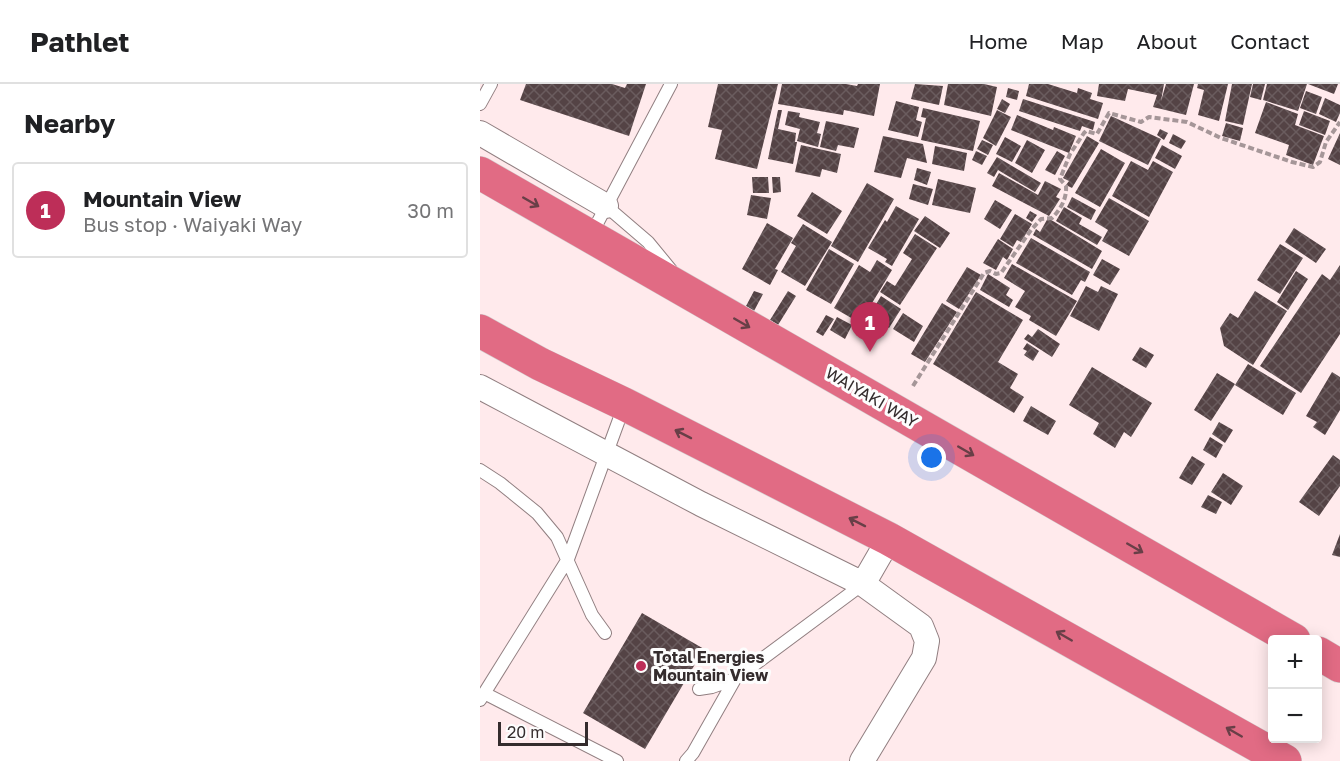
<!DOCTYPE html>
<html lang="en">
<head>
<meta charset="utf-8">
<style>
  body { margin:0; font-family:"Golos Text",sans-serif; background:#f6f6f6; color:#202124 }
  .controls { position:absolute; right:18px; bottom:18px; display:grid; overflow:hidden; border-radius:6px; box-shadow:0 3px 15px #0003 }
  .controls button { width:54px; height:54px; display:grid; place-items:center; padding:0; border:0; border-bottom:2px solid #e0e0e0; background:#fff; color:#202124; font:30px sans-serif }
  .scale { position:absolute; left:18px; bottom:15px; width:90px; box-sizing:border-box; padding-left:6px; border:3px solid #342c2d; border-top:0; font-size:16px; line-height:21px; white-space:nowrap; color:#342c2d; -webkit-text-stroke:4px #fdfdfd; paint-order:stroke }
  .you { position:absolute; left:452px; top:374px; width:21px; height:21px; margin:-15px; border:4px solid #fff; border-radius:50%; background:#1a73e8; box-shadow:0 0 0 9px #1a73e833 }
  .badge { display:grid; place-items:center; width:39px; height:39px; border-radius:50%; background:#bd2e58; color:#fff; font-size:20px; font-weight:700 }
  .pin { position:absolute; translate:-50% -50px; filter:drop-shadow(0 2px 3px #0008) }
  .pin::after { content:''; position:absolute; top:32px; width:21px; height:18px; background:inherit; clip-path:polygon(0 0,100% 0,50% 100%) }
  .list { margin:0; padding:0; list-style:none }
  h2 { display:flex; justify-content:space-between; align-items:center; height:78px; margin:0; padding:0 24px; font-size:26px }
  h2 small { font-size:20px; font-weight:400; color:#757577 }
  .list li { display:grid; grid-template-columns:39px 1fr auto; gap:18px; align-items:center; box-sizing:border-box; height:96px; margin:0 12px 12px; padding:0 12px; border:2px solid #e0e0e0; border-radius:6px }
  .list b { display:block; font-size:22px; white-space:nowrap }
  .list p { margin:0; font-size:20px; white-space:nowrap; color:#757577 }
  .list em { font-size:20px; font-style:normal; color:#757577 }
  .map { position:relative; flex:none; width:860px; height:677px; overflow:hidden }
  header { display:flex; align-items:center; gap:36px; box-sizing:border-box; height:84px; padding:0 30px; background:#fff; border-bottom:2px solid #e0e0e0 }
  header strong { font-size:28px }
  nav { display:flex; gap:33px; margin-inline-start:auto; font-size:21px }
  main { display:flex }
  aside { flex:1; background:#fff }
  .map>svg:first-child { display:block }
  .building { fill:url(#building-cross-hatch) }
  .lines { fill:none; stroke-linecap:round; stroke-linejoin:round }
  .lane-casing { stroke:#917f81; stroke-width:14 }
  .street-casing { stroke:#917f81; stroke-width:26 }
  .highway-casing { stroke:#d2d1d1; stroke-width:34 }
  .path { stroke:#a59698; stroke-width:4; stroke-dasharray:6 3; stroke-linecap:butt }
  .lane { stroke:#fff; stroke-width:12 }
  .street { stroke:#fff; stroke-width:24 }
  .highway { stroke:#e16b84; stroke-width:33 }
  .oneway { stroke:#683f47 }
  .poi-dot { fill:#bd2e58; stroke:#fdfdfd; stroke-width:2 }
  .labels { text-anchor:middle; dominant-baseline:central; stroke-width:6; stroke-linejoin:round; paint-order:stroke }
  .street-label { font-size:16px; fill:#342c2d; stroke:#fdfdfd }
  .poi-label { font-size:16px; font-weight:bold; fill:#342c2d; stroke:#fdfdfd; text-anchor:start }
</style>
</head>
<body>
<header>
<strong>Pathlet</strong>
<nav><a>Home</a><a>Map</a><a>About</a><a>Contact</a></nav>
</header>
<main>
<aside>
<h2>Nearby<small></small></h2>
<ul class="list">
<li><span class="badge">1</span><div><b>Mountain View</b><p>Bus stop · Waiyaki Way</p></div><em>30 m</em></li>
</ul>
</aside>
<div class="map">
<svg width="860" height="677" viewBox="0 0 860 677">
  <defs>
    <pattern id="building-cross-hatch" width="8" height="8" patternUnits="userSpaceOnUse" patternTransform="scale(1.5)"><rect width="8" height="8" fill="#544345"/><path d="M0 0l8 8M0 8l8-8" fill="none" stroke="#6a5c5e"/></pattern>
  </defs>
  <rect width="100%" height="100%" fill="#ffeaec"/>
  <path class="building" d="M 46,0 L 132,0 L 145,4 L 147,0 L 166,0 L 149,52 L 40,16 Z
    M 238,0 L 298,0 L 277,85 L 235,75 L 242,46 L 228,43 Z
    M 302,0 L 366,0 L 377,2 L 378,0 L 400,0 L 394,32 L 364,26 L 363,31 L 298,20 Z
    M 435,0 L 463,2 L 459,21 L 431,15 Z
    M 468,0 L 504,0 L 517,3 L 511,32 L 464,21 Z
    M 549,0 L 568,0 L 597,9 L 598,4 L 612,9 L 610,15 L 623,19 L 618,35 L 546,12 Z
    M 619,0 L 684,0 L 681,17 L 686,0 L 714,0 L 706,31 L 673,23 L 677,11 L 648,5 L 645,17 L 617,12 Z
    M 718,0 L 748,0 L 739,37 L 718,31 L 724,6 L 717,4 Z
    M 752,0 L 772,0 L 763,41 L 745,37 Z
    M 773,0 L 785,0 L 781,16 L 770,13 Z
    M 787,0 L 827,0 L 818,27 L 783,16 Z
    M 828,0 L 858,0 L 854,10 Z
    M 528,4 L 539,7 L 537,16 L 526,13 Z
    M 826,7 L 842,13 L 836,30 L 820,24 Z
    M 845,14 L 860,21 L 860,29 L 856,38 L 839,30 Z
    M 522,15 L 530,20 L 525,29 L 517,25 Z
    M 543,15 L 615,38 L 613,46 L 602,42 L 600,47 L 539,27 Z
    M 416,17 L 439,23 L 436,36 L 442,38 L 438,53 L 408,46 Z
    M 786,18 L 818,30 L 815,41 L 844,52 L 833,81 L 806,71 L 809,61 L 775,49 Z
    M 443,24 L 500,37 L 493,67 L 441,56 L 446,34 L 441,33 Z
    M 298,26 L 302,26 L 298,45 L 316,49 L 315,58 L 317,58 L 313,80 L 288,75 Z
    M 517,26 L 531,33 L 516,62 L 503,54 Z
    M 308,27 L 320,29 L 319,33 L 340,38 L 337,49 L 341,50 L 338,63 L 317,57 L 320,45 L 305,41 Z
    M 824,27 L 850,37 L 845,51 L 819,41 Z
    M 537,31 L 573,46 L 574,43 L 596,52 L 589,69 L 531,46 Z
    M 631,32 L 681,55 L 668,81 L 619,57 Z
    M 346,37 L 379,44 L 374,64 L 358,61 L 356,67 L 340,63 Z
    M 746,39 L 763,44 L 760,57 L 742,52 Z
    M 680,45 L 688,49 L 684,56 L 677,51 Z
    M 860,49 L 860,81 L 848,75 Z
    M 693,50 L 706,57 L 701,65 L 689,59 Z
    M 403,52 L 443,60 L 447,79 L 427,74 L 421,94 L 394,88 Z
    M 607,52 L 619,59 L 592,104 L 586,101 L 589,97 L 583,94 Z
    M 525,53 L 541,62 L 532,78 L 516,70 Z
    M 502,56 L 513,61 L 508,71 L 497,65 Z
    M 547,56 L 565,66 L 552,89 L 535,79 Z
    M 321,61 L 361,70 L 357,89 L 342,85 L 340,93 L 315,88 Z
    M 682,61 L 702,72 L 695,85 L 675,74 Z
    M 455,62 L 487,69 L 484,87 L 452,80 Z
    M 621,65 L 645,79 L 620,123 L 595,109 Z
    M 496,67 L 507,72 L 502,81 L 492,76 Z
    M 577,67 L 585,72 L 575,91 L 565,86 Z
    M 517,73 L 561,99 L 555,108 L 518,86 L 514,93 L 507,89 Z
    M 651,77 L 668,86 L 673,77 L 693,88 L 669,133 L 632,112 Z
    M 437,84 L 451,88 L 447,101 L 434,96 Z
    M 519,89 L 558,111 L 565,97 L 581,105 L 576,113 L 580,115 L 569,132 L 512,102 Z
    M 272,93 L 288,93 L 289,109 L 273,109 Z
    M 292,93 L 300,93 L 301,108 L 293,109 Z
    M 458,95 L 496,104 L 490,129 L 452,121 Z
    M 387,99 L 414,115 L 378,178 L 351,162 Z
    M 433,100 L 453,105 L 448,121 L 429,115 Z
    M 332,108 L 362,127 L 347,150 L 317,132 Z
    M 271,111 L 291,114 L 287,135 L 267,131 Z
    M 592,113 L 616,126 L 611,136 L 587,123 Z
    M 629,114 L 669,137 L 649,172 L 622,157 L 628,146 L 615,138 Z
    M 515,116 L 532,126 L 520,145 L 504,135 Z
    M 416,122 L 439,135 L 412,182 L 405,178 L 407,175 L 388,164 L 405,136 L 407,138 Z
    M 584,123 L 602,134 L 599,140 L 622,153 L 617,161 L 576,137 Z
    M 550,127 L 557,131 L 552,138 L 546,134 Z
    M 535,130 L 552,140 L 541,158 L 537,156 L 533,163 L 520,155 Z
    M 445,132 L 470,149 L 460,164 L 434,147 Z
    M 568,134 L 622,167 L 612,185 L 553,151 L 556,145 L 560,148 Z
    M 287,139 L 313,154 L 295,185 L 298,186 L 290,201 L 262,185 Z
    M 323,140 L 352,158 L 325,202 L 301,188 L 316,162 L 311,159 Z
    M 814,144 L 846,165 L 836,179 L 805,158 Z
    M 435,150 L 457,164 L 420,221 L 400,208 L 407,197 L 415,202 L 432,175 L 423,169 Z
    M 551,154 L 610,188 L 605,198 L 601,196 L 592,211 L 536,179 Z
    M 518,155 L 533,165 L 527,176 L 523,173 L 516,186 L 503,179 Z
    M 800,160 L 823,174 L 800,210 L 777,196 Z
    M 349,165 L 374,180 L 351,220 L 326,206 Z
    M 622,175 L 640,185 L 630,201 L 613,191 Z
    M 397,176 L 412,186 L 380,239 L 354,224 L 379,181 L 390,188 Z
    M 532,180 L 597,217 L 576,252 L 549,236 L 551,232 L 535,223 L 545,207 L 524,194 Z
    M 860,181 L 860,250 L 821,309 L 780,282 L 842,190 L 850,196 Z
    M 487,183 L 501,191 L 479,225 L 466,217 Z
    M 816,187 L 828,195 L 808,226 L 797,218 Z
    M 508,190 L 530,204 L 526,211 L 533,216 L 529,223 L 500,206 Z
    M 606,202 L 618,208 L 621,202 L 638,210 L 619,247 L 590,232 Z
    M 274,207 L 283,210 L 274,227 L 266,222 Z
    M 308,207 L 316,212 L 298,241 L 290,236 Z
    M 775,207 L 807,227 L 773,281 L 744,262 L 740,244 L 750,229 L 758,234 Z
    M 496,208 L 543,236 L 518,278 L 538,290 L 530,304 L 544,313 L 534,329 L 453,280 Z
    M 401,212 L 421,225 L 409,244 L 389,232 Z
    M 462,219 L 477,228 L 445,278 L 431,270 Z
    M 423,229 L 443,242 L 434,258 L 413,245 Z
    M 346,231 L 354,235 L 343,252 L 336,248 Z
    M 357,233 L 372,241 L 365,255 L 350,246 Z
    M 558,245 L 580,260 L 572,273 L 544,255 L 548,250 L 552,253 Z
    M 547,259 L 559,267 L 553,277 L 544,271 L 547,267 L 543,265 Z
    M 660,263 L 674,271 L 666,284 L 652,276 Z
    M 768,280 L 816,309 L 803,331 L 755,301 Z
    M 612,283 L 672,319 L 651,353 L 644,348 L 635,364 L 613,350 L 619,339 L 589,321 Z
    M 852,288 L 860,293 L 860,326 L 845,351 L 833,343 L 837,338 L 826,332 Z
    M 737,289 L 755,300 L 731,337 L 714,326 Z
    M 551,322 L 576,337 L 568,351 L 543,337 Z
    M 739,338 L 753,346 L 745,359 L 732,350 Z
    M 730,353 L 743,361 L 736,374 L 723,366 Z
    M 853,371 L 860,376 L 860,402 L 839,432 L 819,418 Z
    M 712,372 L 725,380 L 712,401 L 699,394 Z
    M 743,389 L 763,402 L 751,421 L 731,408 Z
    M 728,411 L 742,418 L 736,430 L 721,423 Z
    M 860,450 L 860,473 L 852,471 Z
    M 162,529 L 224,565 L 165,665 L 103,629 Z"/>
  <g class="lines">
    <g class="lane-casing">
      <path id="lane" d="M 0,20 L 11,0
        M 126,122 L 168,158 L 191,186
        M 111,151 L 191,0
        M 0,386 L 20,399 L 57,429 L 77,453 L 112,531 L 125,549
        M 219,605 L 232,603 L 255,595 L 383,500
        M 4,609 L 137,677
        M 0,616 L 88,475 L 144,322
        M 206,677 L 213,669 L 255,595"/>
    </g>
    <g class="street-casing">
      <path id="street" d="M 0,49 L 126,122
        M 0,303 L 221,420 L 383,500 L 441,542 L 447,557 L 444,574 L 382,677
        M 383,500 L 409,455"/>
    </g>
    <g class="highway-casing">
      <path id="highway" d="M 0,89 L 814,556
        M 0,247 L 60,280 L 144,320 L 409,455 L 805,677
        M 838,569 L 860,582"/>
    </g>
    <path class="path" d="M 433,302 L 504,189 L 510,187 L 516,190 L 521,189 L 551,146 L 561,135 L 572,134 C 581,125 587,114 586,102 L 580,95 L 590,70 L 604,49 L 606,47 L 617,50 L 629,29 L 661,38 L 669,33 L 707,38 L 741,54 L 812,78 L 833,83 L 840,78 L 846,58 L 860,38"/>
    <use href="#lane" class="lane"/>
    <use href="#street" class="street"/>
    <use href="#highway" class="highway"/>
  </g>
  <defs><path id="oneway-shaft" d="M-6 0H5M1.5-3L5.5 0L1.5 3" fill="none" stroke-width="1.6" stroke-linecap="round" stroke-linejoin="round" transform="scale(1.5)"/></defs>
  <g class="oneway">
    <use href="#oneway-shaft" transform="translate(51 118) rotate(30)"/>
    <use href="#oneway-shaft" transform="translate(262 239) rotate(30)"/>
    <use href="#oneway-shaft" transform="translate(203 350) rotate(-153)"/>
    <use href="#oneway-shaft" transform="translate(486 367) rotate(30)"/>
    <use href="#oneway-shaft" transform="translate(377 438) rotate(-153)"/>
    <use href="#oneway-shaft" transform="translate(655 464) rotate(30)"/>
    <use href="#oneway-shaft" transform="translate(584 552) rotate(-150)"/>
    <use href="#oneway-shaft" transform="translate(754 648) rotate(-150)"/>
  </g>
  <circle class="poi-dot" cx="161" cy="582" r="6"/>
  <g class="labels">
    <g class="street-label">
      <text transform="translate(392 313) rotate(30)">WAIYAKI WAY</text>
    </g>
    <g class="poi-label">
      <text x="173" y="573">Total Energies<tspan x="173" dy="18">Mountain View</tspan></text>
    </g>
  </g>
</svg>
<div class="controls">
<button>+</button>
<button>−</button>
</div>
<div class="scale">20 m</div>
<div class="you"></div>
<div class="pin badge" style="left:390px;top:268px">1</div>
</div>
</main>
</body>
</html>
